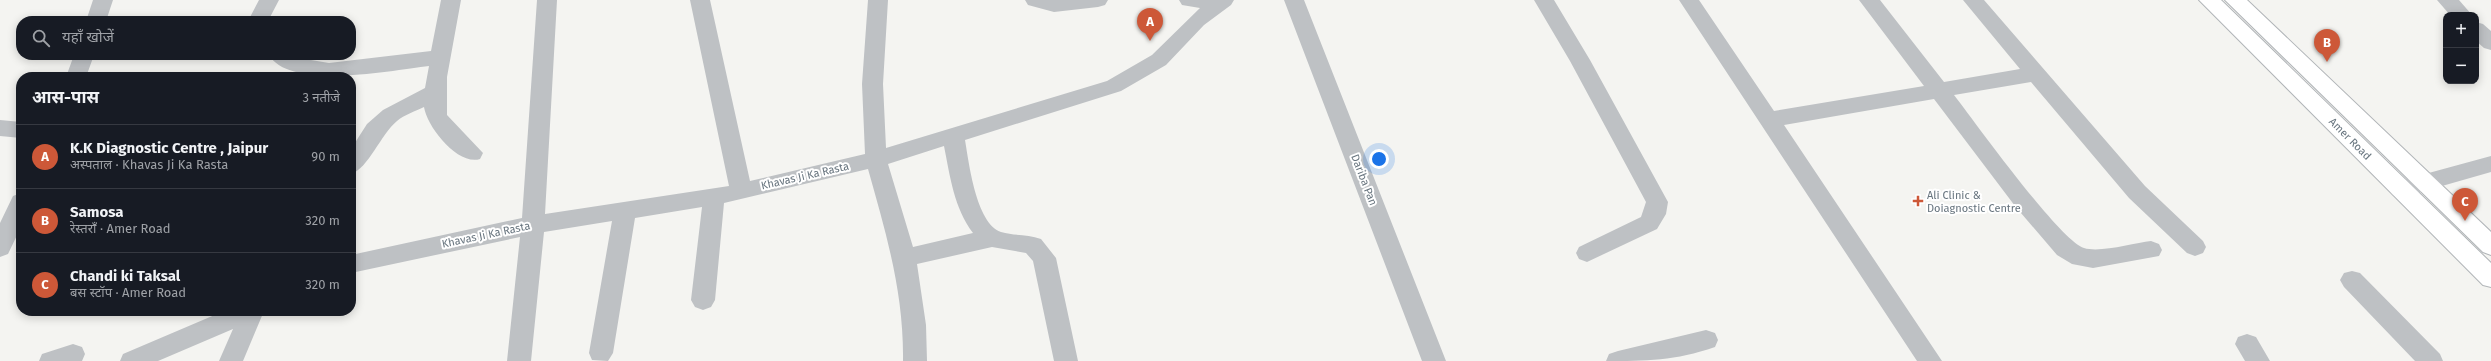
<!DOCTYPE html>
<html lang="hi">
<head>
<meta charset="utf-8">
<style>
  body { margin:0; font-family:"Fira Sans","Noto Sans Devanagari",sans-serif; background:#20242c; color:#f1f3f6 }
  .controls { position:absolute; right:12px; top:12px; display:grid; overflow:hidden; border-radius:8px; box-shadow:0 2px 10px #0003 }
  .controls button { width:36px; height:36px; display:grid; place-items:center; padding:0; border:0; border-bottom:1px solid #363941; background:#171b24; color:#f1f3f6; font:20px sans-serif }
  .you { position:absolute; left:1379px; top:159px; width:14px; height:14px; margin:-10px; border:3px solid #fff; border-radius:50%; background:#1a73e8; box-shadow:0 0 0 6px #1a73e833 }
  .badge { display:grid; place-items:center; width:26px; height:26px; border-radius:50%; background:#cd5838; color:#fff; font-size:13px; font-weight:700 }
  .pin { position:absolute; translate:-50% -33px; filter:drop-shadow(0 1px 2px #0008) }
  .pin::after { content:''; position:absolute; top:21px; width:14px; height:12px; background:inherit; clip-path:polygon(0 0,100% 0,50% 100%) }
  .list { margin:0; padding:0; list-style:none }
  h2 { display:flex; justify-content:space-between; align-items:center; height:52px; margin:0; padding:0 16px; font-size:17px }
  h2 small { font-size:13px; font-weight:400; color:#9ea1a6 }
  .list li { display:grid; grid-template-columns:26px 1fr auto; gap:12px; align-items:center; box-sizing:border-box; height:64px; padding:0 16px; border-top:1px solid #363941 }
  .list b { display:block; font-size:15px; white-space:nowrap }
  .list p { margin:0; font-size:13px; white-space:nowrap; color:#9ea1a6 }
  .list em { font-size:13px; font-style:normal; color:#9ea1a6 }
  .icon { flex:none; width:22px; height:22px; fill:none; stroke:currentColor; stroke-width:2; stroke-linecap:round; stroke-linejoin:round }
  .map { position:relative; flex:none; width:2491px; height:361px; overflow:hidden }
  .search { position:absolute; background:#171b24; box-shadow:0 2px 10px #0003; left:16px; top:16px; width:340px; height:44px; display:flex; align-items:center; gap:10px; box-sizing:border-box; padding:0 14px; border-radius:16px; color:#9ea1a6; font-size:15px }
  .panel { position:absolute; background:#171b24; box-shadow:0 2px 10px #0003; left:16px; top:72px; width:340px; height:244px; border-radius:16px }
  .map>svg:first-child { display:block }
  .lines { fill:none; stroke-linecap:round; stroke-linejoin:round }
  .major-casing { stroke:#b1b5b8; stroke-width:2 }
  .minor { fill:#bec1c4; fill-rule:evenodd }
  .major { fill:#fff; fill-rule:evenodd }
  .poi-dot { fill:#cd5838; stroke:#fff; stroke-width:1.5 }
  .labels { text-anchor:middle; dominant-baseline:central; stroke-width:4; stroke-linejoin:round; paint-order:stroke }
  .street-label { font-size:11px; fill:#67747e; stroke:#fff }
  .poi-label { font-size:11px; fill:#67747e; stroke:#fff; text-anchor:start }
</style>
</head>
<body>
<div class="map">
<svg width="2491" height="361" viewBox="0 0 2491 361">
  <rect width="100%" height="100%" fill="#f4f4f1"/>
  <g class="lines">
    <g class="major-casing">
      <path id="major" d="M 2199,0 L 2221,0 L 2491,263 L 2491,287 L 2483,285 Z
        M 2225,0 L 2247,0 L 2491,232 L 2491,255 L 2483,252 Z"/>
    </g>
    <path class="minor" d="M 93,0 L 113,0 L 106,21 L 86,21 Z
      M 259,0 L 279,0 L 268,21 L 248,21 Z
      M 441,0 L 461,0 L 447,77 L 447,115 L 483,153 L 480,159 C 458,166 427,127 424,107 C 416,111 404,115 397,121 C 381,134 368,169 351,174 L 351,149 L 367,124 L 383,110 L 425,88 L 429,66 C 393,70 290,91 269,55 L 296,55 L 305,59 L 329,63 L 431,51 Z
      M 537,0 L 557,0 L 545,214 L 729,186 L 690,0 L 710,0 L 750,181 L 865,154 L 862,84 L 868,0 L 888,0 L 883,84 L 886,148 L 1107,81 L 1152,55 L 1200,8 L 1182,5 L 1179,0 L 1234,0 L 1231,5 L 1204,25 L 1166,65 L 1121,91 L 965,140 C 969,163 976,223 1001,232 C 1014,236 1028,234 1041,239 L 1056,258 L 1078,361 L 1054,361 L 1033,261 L 1026,253 L 992,247 L 917,264 L 926,325 L 927,361 L 903,361 C 904,293 886,233 868,169 L 724,203 L 715,300 L 711,307 L 703,310 L 695,307 L 691,300 L 702,207 L 635,218 L 613,353 L 608,361 L 592,360 L 589,353 L 612,221 L 544,232 L 531,361 L 507,361 L 520,237 L 351,273 L 351,255 L 522,218 ZM 944,146 C 950,176 954,208 973,233 L 913,247 L 888,164 Z
      M 1025,0 L 1108,0 L 1105,5 L 1098,7 L 1054,12 L 1028,5 Z
      M 1284,0 L 1304,0 L 1446,361 L 1422,361 Z
      M 1534,0 L 1554,0 L 1590,60 L 1668,202 L 1666,214 L 1657,229 L 1587,262 L 1579,259 L 1576,253 L 1579,247 L 1641,217 L 1646,202 L 1570,61 Z
      M 1679,0 L 1699,0 L 1774,111 L 1924,86 L 1859,0 L 1880,0 L 1944,82 L 2020,69 L 1963,0 L 1984,0 L 2145,186 L 2203,241 L 2206,247 L 2203,253 L 2195,256 L 2187,253 L 2129,198 L 2031,82 L 1954,95 C 1975,122 2060,241 2084,248 C 2100,253 2134,243 2151,241 L 2159,244 L 2162,250 L 2159,256 L 2093,268 L 2072,264 L 2057,255 L 2015,206 L 1934,99 L 1784,125 L 1942,361 L 1917,361 Z
      M 2437,0 L 2459,0 L 2472,15 L 2450,15 Z
      M 2476,22 L 2483,24 L 2491,31 L 2491,50 L 2484,48 L 2476,41 Z
      M 74,55 L 94,55 L 86,77 L 66,77 Z
      M 0,120 L 21,122 L 21,138 L 0,136 Z
      M 2491,156 L 2491,172 L 2400,198 L 2392,195 L 2389,189 L 2392,183 Z
      M 21,193 L 21,227 L 8,254 L 0,257 L 0,223 L 13,196 Z
      M 2352,271 L 2360,273 L 2440,354 L 2443,361 L 2415,361 L 2344,287 L 2340,280 L 2344,273 Z
      M 224,311 L 264,311 L 243,361 L 219,361 L 233,329 L 158,361 L 120,361 L 123,354 Z
      M 1706,330 L 1715,333 L 1718,340 L 1715,347 C 1675,361 1646,361 1606,361 L 1609,354 L 1618,351 Z
      M 2247,334 L 2256,337 L 2270,361 L 2245,361 L 2235,344 L 2238,337 Z
      M 73,344 L 82,347 L 85,354 L 82,361 L 39,361 L 42,354 Z"/>
    <use href="#major" class="major"/>
  </g>
  <path class="poi-dot" d="M1916 195h4v4h4v4h-4v4h-4v-4h-4v-4h4z"/>
  <g class="labels">
    <g class="street-label">
      <text transform="translate(2350 139) rotate(45)">Amer Road</text>
      <text transform="translate(805 176) rotate(-13)">Khavas Ji Ka Rasta</text>
      <text transform="translate(1364 180) rotate(69)">Dariba Pan</text>
      <text transform="translate(486 235) rotate(-12)">Khavas Ji Ka Rasta</text>
    </g>
    <g class="poi-label">
      <text x="1927" y="195">Ali Clinic &amp;<tspan x="1927" dy="13">Doiagnostic Centre</tspan></text>
    </g>
  </g>
</svg>
<div class="controls">
<button>+</button>
<button>−</button>
</div>
<div class="you"></div>
<div class="pin badge" style="left:1150px;top:41px">A</div>
<div class="pin badge" style="left:2327px;top:62px">B</div>
<div class="pin badge" style="left:2465px;top:221px">C</div>
<div class="search"><svg class="icon" aria-label="search" viewBox="0 0 24 24"><circle cx="10" cy="10" r="6"/><path d="M15 15l6 6"/></svg>यहाँ खोजें</div>
<section class="panel">
<h2>आस-पास<small>3 नतीजे</small></h2>
<ul class="list">
<li><span class="badge">A</span><div><b>K.K Diagnostic Centre , Jaipur</b><p>अस्पताल · Khavas Ji Ka Rasta</p></div><em>90 m</em></li>
<li><span class="badge">B</span><div><b>Samosa</b><p>रेस्तराँ · Amer Road</p></div><em>320 m</em></li>
<li><span class="badge">C</span><div><b>Chandi ki Taksal</b><p>बस स्टॉप · Amer Road</p></div><em>320 m</em></li>
</ul>
</section>
</div>
</body>
</html>
